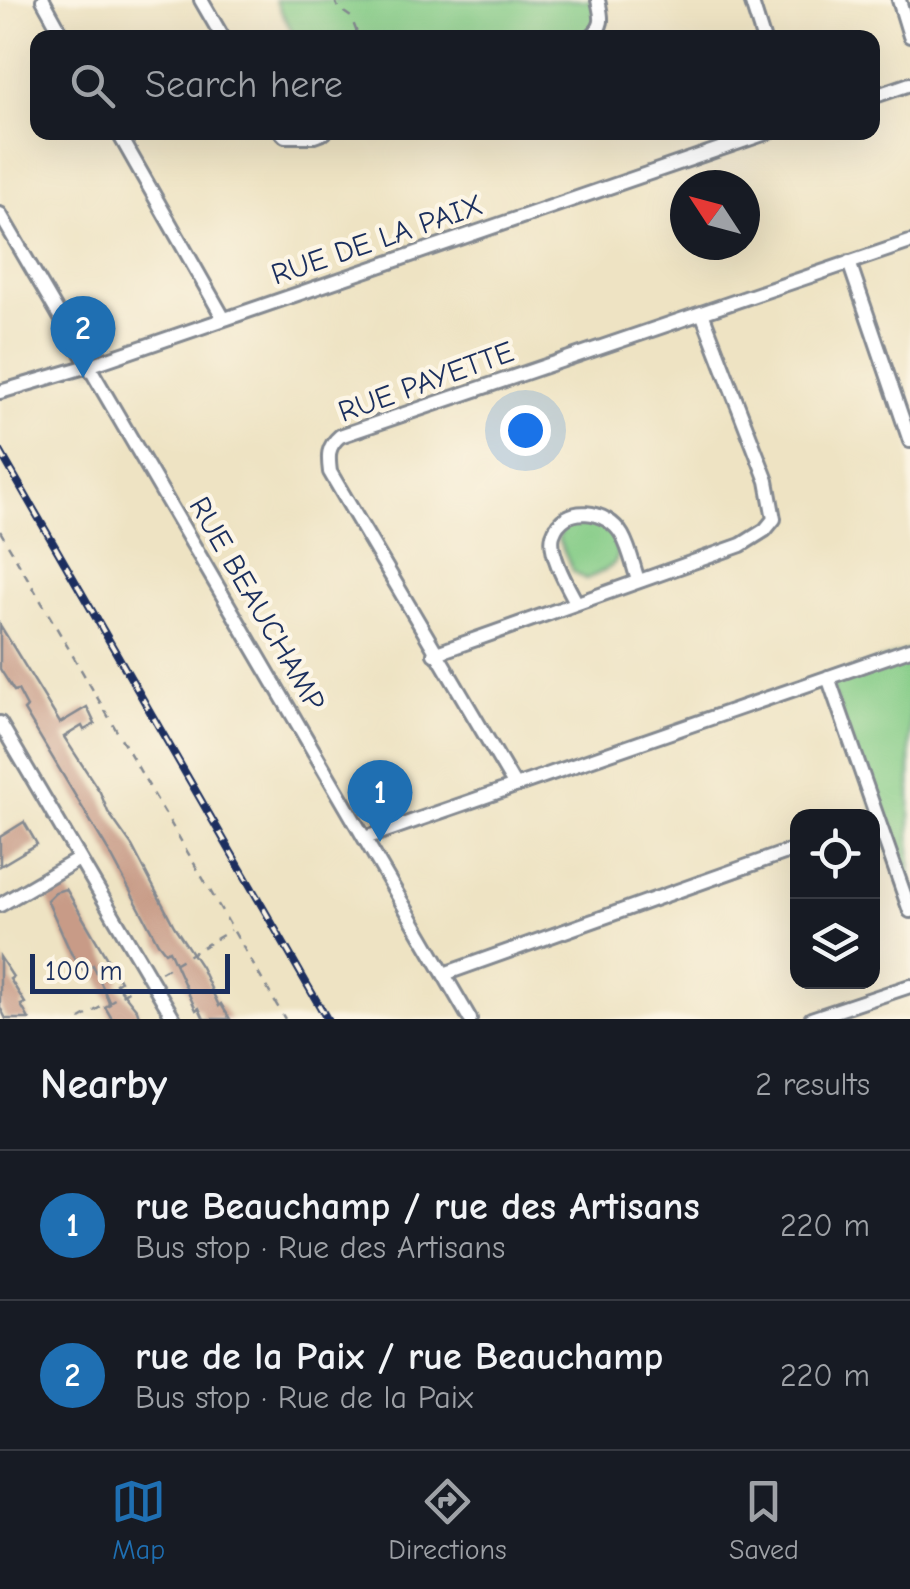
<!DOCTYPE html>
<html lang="en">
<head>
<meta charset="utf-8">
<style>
  body { margin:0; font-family:"Comic Neue",sans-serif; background:#20242c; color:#f1f3f6 }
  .controls { position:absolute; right:30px; bottom:30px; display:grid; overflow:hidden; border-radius:20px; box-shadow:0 10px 40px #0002 }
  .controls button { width:90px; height:90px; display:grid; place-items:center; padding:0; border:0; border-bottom:2px solid #363941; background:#171b24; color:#f1f3f6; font:50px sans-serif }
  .compass { position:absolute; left:670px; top:170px; width:90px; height:90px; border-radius:50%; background:#171b24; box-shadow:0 10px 40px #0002; rotate:306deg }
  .scale { position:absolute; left:30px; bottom:25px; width:200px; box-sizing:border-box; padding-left:10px; border:5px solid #1b2f5e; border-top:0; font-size:28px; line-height:35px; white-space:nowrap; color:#1b2f5e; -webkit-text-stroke:8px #fcf5e5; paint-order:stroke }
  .you { position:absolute; left:525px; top:430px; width:35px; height:35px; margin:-25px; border:8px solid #fff; border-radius:50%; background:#1a73e8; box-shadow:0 0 0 15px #1a73e833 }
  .badge { display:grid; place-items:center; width:65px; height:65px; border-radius:50%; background:#1f6fb2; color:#fff; font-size:32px; font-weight:700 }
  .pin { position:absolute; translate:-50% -82px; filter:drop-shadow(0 2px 5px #0008) }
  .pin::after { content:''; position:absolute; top:52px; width:35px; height:30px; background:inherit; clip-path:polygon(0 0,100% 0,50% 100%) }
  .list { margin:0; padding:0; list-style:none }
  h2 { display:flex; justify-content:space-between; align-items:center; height:130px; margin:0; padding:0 40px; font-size:42px }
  h2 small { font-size:32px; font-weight:400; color:#9ea1a6 }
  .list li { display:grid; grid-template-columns:65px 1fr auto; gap:30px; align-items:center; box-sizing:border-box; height:150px; padding:0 40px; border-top:2px solid #363941 }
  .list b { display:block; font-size:38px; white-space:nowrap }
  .list p { margin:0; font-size:32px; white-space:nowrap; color:#9ea1a6 }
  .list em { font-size:32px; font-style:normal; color:#9ea1a6 }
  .icon { flex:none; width:55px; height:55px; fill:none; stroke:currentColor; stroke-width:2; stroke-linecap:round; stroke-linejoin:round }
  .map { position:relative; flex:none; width:910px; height:1019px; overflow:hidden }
  .search { position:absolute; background:#171b24; box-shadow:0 10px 40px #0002; left:30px; right:30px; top:30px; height:110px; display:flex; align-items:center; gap:25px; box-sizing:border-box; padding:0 35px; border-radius:20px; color:#9ea1a6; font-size:38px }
  .sheet { height:430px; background:#171b24 }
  nav { display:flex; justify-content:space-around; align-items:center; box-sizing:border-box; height:140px; border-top:2px solid #363941; background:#171b24; font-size:28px; color:#9ea1a6 }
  nav a { display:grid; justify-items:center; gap:5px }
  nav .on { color:#1f6fb2 }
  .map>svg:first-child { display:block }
  .green { fill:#85cc87; stroke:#507e72; stroke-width:2.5 }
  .building { fill:#c89b87 }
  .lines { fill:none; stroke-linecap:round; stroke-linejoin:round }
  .street-casing { stroke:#848990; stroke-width:18 }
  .path { stroke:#848990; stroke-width:2.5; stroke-dasharray:8 8; stroke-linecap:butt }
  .street { stroke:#fff; stroke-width:12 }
  .rail-casing { stroke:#1b2f5e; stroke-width:8 }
  .rail { stroke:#fcf5e5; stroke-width:4; stroke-dasharray:11; stroke-linecap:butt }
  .labels { text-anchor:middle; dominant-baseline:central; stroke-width:9; stroke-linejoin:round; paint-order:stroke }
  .street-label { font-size:30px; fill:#1b2f5e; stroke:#fcf5e5 }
</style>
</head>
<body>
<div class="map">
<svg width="910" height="1019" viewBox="0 0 910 1019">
  <rect width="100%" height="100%" fill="#fcf5e5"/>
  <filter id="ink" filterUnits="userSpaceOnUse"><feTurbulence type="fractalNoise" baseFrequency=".01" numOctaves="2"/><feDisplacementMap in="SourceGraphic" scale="20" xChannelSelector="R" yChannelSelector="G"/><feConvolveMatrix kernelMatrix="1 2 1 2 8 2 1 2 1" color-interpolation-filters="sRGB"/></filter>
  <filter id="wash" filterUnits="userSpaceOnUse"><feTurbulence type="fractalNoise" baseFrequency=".0048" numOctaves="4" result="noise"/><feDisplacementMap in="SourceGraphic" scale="40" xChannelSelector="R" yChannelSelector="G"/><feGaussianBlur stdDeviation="2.25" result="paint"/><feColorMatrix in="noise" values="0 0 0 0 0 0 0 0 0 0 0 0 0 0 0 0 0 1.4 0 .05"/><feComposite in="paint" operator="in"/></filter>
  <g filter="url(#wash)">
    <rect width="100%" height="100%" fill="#eee3c3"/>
    <path class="green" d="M 275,0 L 598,0 L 603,20 L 588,37 L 295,37 Z
      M 581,517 L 606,521 C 623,558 625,563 586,579 L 573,571 L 558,539 L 564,526 Z
      M 910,650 L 910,909 L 828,678 Z"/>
    <g id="blocks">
      <path class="building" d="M 0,625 L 60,723 L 87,707 L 95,724 L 84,730 L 82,726 L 64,737 L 100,792 L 108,812 L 132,846 L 174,926 L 201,967 L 219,1006 L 221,1004 L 230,1019 L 204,1019 L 199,1008 L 196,1010 L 169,950 L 165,952 L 158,943 L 112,857 L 24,710 L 27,707 L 18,690 L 14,691 L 0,669 Z
        M 24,822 L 37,844 L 0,866 L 0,837 Z
        M 66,889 L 120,981 L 116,984 L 137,1010 L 140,1019 L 112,1019 L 105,1007 L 110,1004 L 93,965 L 84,971 L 71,953 L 47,900 L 55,892 Z
        M 0,957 L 13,977 L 10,979 L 25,1003 L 21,1005 L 29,1019 L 6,1019 L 0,1007 Z"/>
    </g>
  </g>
  <g filter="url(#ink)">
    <use href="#blocks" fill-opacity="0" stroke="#848990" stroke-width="2.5"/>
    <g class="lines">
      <g class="street-casing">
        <path id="street" d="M 43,0 L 64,38
          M 201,0 L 223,38
          M 751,0 L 763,38
          M 899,0 L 910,36
          M 589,38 C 605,26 602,18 598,0
          M 872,97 L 910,84
          M 118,132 L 224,319
          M 281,132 L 285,136 L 314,136 L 325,132
          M 0,214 L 470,1019
          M 849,262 L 910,441
          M 0,392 L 88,366 L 769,132
          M 576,602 C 568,587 548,553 553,535 C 564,502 608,510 622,535 C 630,549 633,566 638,580
          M 434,654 L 741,545 L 765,530 L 774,519 L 767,481 L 702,313
          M 828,677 L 910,911
          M 0,723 L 174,1019
          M 515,786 L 330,472 C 328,456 327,447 340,436 L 910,242
          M 365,838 L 910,649
          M 0,905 L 79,859
          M 444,974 L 798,848
          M 811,1019 L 910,986"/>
      </g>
      <path class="path" d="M 335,0 L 338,8 L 351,17 L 359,38
        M 0,531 L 285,1019
        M 161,972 L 231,930
        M 80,1019 L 137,986"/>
      <use href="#street" class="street"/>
      <g class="rail-casing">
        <path id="rail" d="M 0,451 L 327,1019"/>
      </g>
      <use href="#rail" class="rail"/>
    </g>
  </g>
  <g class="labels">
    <g class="street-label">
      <text transform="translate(377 240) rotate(-19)">RUE DE LA PAIX</text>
      <text transform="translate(426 382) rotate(-20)">RUE PAYETTE</text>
      <text transform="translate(257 604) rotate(60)">RUE BEAUCHAMP</text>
    </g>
  </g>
</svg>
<div class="controls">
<button><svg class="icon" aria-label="locate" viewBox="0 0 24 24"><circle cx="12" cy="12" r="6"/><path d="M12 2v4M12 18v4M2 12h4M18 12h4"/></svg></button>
<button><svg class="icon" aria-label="layers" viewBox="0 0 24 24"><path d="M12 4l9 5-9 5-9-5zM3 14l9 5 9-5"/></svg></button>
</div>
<svg class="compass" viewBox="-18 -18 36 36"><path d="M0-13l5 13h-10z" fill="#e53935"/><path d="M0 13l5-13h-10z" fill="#9ea1a6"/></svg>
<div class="scale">100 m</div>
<div class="you"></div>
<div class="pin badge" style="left:380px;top:842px">1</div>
<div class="pin badge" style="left:83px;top:378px">2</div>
<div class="search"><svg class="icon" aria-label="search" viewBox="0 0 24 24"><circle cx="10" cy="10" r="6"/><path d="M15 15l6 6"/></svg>Search here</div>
</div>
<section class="sheet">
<h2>Nearby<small>2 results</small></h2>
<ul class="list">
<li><span class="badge">1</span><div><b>rue Beauchamp / rue des Artisans</b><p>Bus stop · Rue des Artisans</p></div><em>220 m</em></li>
<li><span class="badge">2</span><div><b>rue de la Paix / rue Beauchamp</b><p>Bus stop · Rue de la Paix</p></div><em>220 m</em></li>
</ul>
</section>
<nav>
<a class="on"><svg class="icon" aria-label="map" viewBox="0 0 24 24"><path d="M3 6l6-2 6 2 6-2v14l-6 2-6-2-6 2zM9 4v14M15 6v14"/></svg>Map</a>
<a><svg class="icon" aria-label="directions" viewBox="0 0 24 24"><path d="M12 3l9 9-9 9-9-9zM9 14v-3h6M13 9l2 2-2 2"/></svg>Directions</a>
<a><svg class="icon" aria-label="saved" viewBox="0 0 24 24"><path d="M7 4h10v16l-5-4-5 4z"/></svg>Saved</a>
</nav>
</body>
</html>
